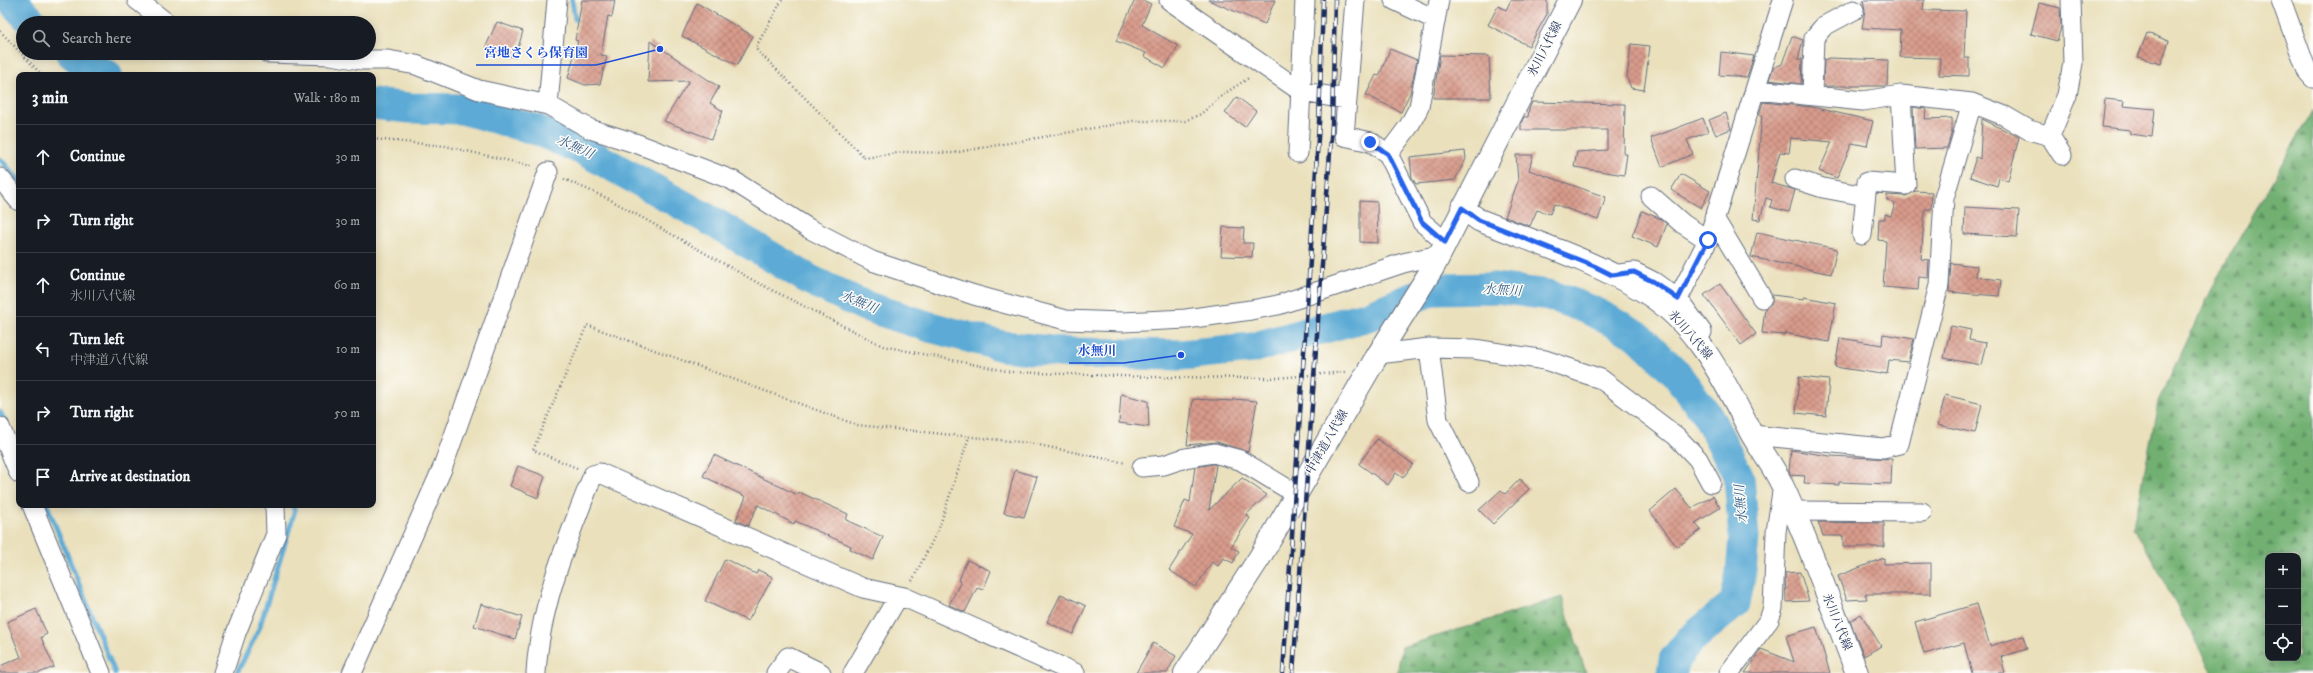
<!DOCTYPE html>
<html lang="en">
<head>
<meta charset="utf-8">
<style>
  body { margin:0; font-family:"IM FELL DW Pica","Noto Serif JP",serif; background:#242831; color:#f1f3f6 }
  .controls { position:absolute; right:12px; bottom:12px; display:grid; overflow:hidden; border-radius:8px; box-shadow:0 2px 10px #0003 }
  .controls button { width:36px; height:36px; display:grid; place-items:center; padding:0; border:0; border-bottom:1px solid #363941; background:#171b24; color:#f1f3f6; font:20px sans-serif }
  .stop { position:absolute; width:12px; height:12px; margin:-9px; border:3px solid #2563eb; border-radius:50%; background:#fff }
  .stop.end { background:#2563eb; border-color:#fff; box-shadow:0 1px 4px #0008 }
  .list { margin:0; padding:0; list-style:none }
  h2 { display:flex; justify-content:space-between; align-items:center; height:52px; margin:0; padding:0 16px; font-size:17px }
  h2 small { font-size:13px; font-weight:400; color:#9ea1a6 }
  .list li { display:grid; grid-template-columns:26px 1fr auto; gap:12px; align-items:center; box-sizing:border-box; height:64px; padding:0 16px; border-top:1px solid #363941 }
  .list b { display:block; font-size:15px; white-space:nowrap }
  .list p { margin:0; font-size:13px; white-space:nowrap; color:#9ea1a6 }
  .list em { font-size:13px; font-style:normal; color:#9ea1a6 }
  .icon { flex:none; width:22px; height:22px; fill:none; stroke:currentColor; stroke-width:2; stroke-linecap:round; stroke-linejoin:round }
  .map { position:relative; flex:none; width:2313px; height:673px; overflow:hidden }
  .search { position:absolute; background:#171b24; box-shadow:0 2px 10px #0003; left:16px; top:16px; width:360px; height:44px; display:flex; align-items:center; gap:10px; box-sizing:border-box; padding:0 14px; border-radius:22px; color:#9ea1a6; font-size:15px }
  .panel { position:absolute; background:#171b24; box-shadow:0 2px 10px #0003; left:16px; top:72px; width:360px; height:436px; border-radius:8px }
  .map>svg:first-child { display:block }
  .forest { fill:url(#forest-firs); stroke:#467068; fill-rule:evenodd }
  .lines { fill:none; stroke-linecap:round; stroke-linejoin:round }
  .stream { stroke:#5baad5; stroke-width:5 }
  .river { stroke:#5baad5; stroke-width:31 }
  .building { fill:url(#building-cross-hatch) }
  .minor-casing { stroke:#636d7f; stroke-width:21 }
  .major-casing { stroke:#636d7f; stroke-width:24 }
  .path { stroke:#636d7f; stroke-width:2.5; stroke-dasharray:1 3; stroke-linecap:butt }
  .minor { stroke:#fff; stroke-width:19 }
  .major { stroke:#fff; stroke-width:22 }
  .rail-casing { stroke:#1b2f5e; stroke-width:4.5 }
  .rail { stroke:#fdfcf7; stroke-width:3; stroke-dasharray:9; stroke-linecap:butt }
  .route { stroke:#2563eb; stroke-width:5 }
  .labels { text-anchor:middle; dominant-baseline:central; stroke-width:3; stroke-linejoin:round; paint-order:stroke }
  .street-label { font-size:12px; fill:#1b2f5e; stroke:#fdfcf7 }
  .water-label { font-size:13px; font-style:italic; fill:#315a88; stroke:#fdfcf7 }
  .leader { fill:none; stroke:#1d4ed8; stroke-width:1.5 }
  .callout-dot { fill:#1d4ed8; stroke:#fdfcf7; stroke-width:1.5 }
  .callout-label { font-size:13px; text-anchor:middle; font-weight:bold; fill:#1d4ed8; stroke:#fdfcf7; stroke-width:3; stroke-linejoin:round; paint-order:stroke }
</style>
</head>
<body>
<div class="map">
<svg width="2313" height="673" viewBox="0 0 2313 673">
  <defs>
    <pattern id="forest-firs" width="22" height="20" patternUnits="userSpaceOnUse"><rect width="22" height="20" fill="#71b071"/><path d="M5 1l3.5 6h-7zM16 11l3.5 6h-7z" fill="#5c9060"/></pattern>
    <pattern id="building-cross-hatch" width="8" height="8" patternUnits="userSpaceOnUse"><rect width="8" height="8" fill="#d89b8b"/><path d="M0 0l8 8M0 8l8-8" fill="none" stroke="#ae7f75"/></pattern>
  </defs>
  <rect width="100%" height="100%" fill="#fdfcf7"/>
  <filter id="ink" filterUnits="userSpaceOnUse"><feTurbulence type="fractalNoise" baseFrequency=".025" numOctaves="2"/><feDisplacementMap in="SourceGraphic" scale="8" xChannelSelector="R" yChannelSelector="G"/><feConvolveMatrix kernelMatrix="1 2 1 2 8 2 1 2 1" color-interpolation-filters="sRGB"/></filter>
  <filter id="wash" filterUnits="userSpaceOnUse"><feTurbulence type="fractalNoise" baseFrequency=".012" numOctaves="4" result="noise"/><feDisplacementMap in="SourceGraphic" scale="16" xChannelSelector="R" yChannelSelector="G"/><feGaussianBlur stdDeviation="0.9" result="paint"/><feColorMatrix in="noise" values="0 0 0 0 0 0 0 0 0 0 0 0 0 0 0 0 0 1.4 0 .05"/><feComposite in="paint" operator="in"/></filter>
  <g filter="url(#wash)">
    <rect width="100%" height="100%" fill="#eae0bc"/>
    <path class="forest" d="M 2313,110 L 2313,673 L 2213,673 L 2134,527 L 2158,402 L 2220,272 ZM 2268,556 L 2298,556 L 2298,658 L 2268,658 Z
      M 1562,597 L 1586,673 L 1397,673 L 1402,647 Z"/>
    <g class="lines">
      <path class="stream" d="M 572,0 L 575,19
        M 537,130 L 541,119
        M 0,159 L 19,180
        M 0,412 L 6,423
        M 14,437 L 19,447
        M 47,505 L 115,673
        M 237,673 L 259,629 L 295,510 L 291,505"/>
      <path class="river" d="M 11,0 L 33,23
        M 71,53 L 86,65 L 107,75
        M 373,104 L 409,108 L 462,109 L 537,130 L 583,150 L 715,223 L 810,280 L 865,306 L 930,327 L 1002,346 L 1070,353 L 1181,355 L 1252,348 L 1368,316 L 1435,289 L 1495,288 L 1549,295 L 1590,310 L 1637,335 L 1674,371 L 1708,416 L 1739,477 L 1744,537 L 1741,573 L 1735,603 L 1690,640 L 1674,660 L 1672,673"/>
    </g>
    <g id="blocks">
      <path class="building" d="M 582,0 L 615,0 L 612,17 L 608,16 L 601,55 L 607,56 L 600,84 L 585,85 L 568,78 L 578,41 L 575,40 Z
        M 1135,0 L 1142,0 L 1151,4 L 1142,25 L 1178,46 L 1165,68 L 1144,56 L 1146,53 L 1116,41 Z
        M 1208,0 L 1275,0 L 1265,24 Z
        M 1511,0 L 1547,0 L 1547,14 L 1529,46 L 1488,25 L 1498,6 L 1506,10 Z
        M 1863,0 L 1924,0 L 1923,10 L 1966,11 L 1964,58 L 1969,58 L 1969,76 L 1939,75 L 1940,58 L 1900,57 L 1901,30 L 1862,28 L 1865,10 Z
        M 697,3 L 753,36 L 737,65 L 682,36 Z
        M 2039,3 L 2060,8 L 2061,27 L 2057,41 L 2031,34 Z
        M 497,22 L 523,31 L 515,58 L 486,46 Z
        M 2147,33 L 2169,41 L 2161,64 L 2138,57 Z
        M 1792,36 L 1803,40 L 1798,59 L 1802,59 L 1801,84 L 1769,80 L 1773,68 L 1782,64 Z
        M 650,41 L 719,87 L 710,103 L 723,111 L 711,139 L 664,121 L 689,81 L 648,82 Z
        M 1631,44 L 1650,46 L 1644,90 L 1631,88 L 1627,78 Z
        M 1390,49 L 1417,60 L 1410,93 L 1401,112 L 1366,95 L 1376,75 L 1379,76 Z
        M 1721,52 L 1754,56 L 1747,77 L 1719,75 Z
        M 1440,55 L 1489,56 L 1491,98 L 1433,98 Z
        M 1829,58 L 1888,60 L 1887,86 L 1823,86 L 1824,60 Z
        M 1237,97 L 1256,111 L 1245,127 L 1225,113 Z
        M 2105,99 L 2124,101 L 2123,106 L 2155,109 L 2152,137 L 2130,134 L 2130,130 L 2102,127 Z
        M 1532,102 L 1625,104 L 1624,154 L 1627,154 L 1624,175 L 1574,167 L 1577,152 L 1607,150 L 1607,130 L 1521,130 L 1521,123 L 1524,117 L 1528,117 L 1529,109 Z
        M 1763,102 L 1812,107 L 1873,121 L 1867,146 L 1852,143 L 1837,178 L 1819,171 L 1832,142 L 1791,138 L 1789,153 L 1780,152 L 1771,183 L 1795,190 L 1789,212 L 1770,207 L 1772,200 L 1766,198 L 1760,220 L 1753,219 L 1762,115 L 1759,115 Z
        M 1913,107 L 1926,109 L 1925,119 L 1952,118 L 1952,131 L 1947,148 L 1915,149 Z
        M 1726,113 L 1731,129 L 1716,135 L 1709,120 Z
        M 1703,118 L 1708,132 L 1687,140 L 1693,154 L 1662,167 L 1651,138 Z
        M 1982,119 L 2019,137 L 2008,181 L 1999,178 L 1997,186 L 1970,177 L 1976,157 L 1980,159 Z
        M 1465,151 L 1466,159 L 1455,180 L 1416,184 L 1412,178 L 1410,157 Z
        M 1516,155 L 1533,155 L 1529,170 L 1606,197 L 1598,220 L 1554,204 L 1550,214 L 1537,210 L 1530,226 L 1505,217 L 1518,181 Z
        M 1681,174 L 1710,191 L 1701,208 L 1671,190 Z
        M 1915,191 L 1932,192 L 1931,209 L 1925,209 L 1921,259 L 1929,260 L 1928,278 L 1919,277 L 1918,290 L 1883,287 L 1886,241 L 1878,240 L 1879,219 L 1885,219 L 1885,214 L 1891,216 L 1895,204 L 1887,200 L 1887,195 L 1906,196 Z
        M 1360,201 L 1377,202 L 1378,243 L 1360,242 Z
        M 1965,207 L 2019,210 L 2017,237 L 1964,234 Z
        M 1642,211 L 1661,219 L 1667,224 L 1658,247 L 1632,236 Z
        M 1223,227 L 1244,228 L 1243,243 L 1253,243 L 1252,257 L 1221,256 Z
        M 1757,232 L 1837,249 L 1831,274 L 1751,257 Z
        M 1951,263 L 1977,266 L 1976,277 L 2001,280 L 1999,296 L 1949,292 Z
        M 1720,284 L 1756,334 L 1741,345 L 1704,295 Z
        M 1772,295 L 1804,299 L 1804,297 L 1836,303 L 1829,342 L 1785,333 L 1784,335 L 1762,333 L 1765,308 L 1772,303 Z
        M 1951,326 L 1971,330 L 1969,340 L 1986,343 L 1981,365 L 1944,358 Z
        M 1883,334 L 1914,339 L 1908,362 L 1889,360 L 1887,374 L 1881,373 L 1881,374 L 1835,367 L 1840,338 L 1882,345 Z
        M 1799,377 L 1829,380 L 1826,416 L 1796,413 Z
        M 1121,394 L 1148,401 L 1149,427 L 1119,423 Z
        M 1945,395 L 1982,404 L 1975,433 L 1938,425 Z
        M 1193,399 L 1233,401 L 1233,399 L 1257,401 L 1248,452 L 1217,442 L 1187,445 Z
        M 1377,439 L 1413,464 L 1403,478 L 1396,473 L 1388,485 L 1359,464 Z
        M 1791,450 L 1830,456 L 1892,459 L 1891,484 L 1839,482 L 1839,485 L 1804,483 L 1805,476 L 1791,475 L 1789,471 Z
        M 714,455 L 798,495 L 799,492 L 848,514 L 846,520 L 883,537 L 873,560 L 850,549 L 851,546 L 795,521 L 794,524 L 758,505 L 748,526 L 736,520 L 746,497 L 703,476 Z
        M 1213,464 L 1216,465 L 1209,510 L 1242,478 L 1267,495 L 1246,515 L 1250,518 L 1231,547 L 1239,551 L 1233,563 L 1223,558 L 1218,566 L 1212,562 L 1196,587 L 1169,570 L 1192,534 L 1174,527 L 1185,500 L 1190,502 L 1195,467 Z
        M 518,466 L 545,476 L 538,498 L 510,486 Z
        M 1015,470 L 1037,477 L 1024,517 L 1004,513 Z
        M 1520,479 L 1529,489 L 1493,524 L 1479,510 L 1501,490 L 1505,494 Z
        M 1676,489 L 1692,508 L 1713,496 L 1720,508 L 1695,523 L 1701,530 L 1677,547 L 1650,511 Z
        M 1818,522 L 1884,523 L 1884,547 L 1843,547 L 1843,536 L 1823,536 Z
        M 1884,558 L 1884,564 L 1931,563 L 1931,594 L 1865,594 L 1867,599 L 1847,600 L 1838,576 Z
        M 725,559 L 756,574 L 758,570 L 773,577 L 748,621 L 705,601 Z
        M 967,560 L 991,571 L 983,590 L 977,588 L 965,612 L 949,605 L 961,581 L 959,580 Z
        M 1800,572 L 1809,601 L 1786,602 L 1785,573 Z
        M 1061,594 L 1086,606 L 1073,634 L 1047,622 Z
        M 481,604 L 522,617 L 515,639 L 474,626 Z
        M 1977,604 L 1990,646 L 2023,636 L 2027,649 L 2001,657 L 2005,673 L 1972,673 L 1964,643 L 1924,654 L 1915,622 Z
        M 36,609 L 47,634 L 41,637 L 54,667 L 39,673 L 0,673 L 0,666 L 21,657 L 7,622 Z
        M 1861,614 L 1881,646 L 1864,656 L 1850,621 Z
        M 1816,627 L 1830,673 L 1745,673 L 1761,649 L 1794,662 L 1786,636 Z
        M 1153,643 L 1176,656 L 1167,673 L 1136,673 Z"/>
    </g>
  </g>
  <g filter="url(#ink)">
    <use href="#blocks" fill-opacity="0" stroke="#636d7f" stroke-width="1"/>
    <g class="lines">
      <g class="minor-casing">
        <path id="minor" d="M 137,0 L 167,23
          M 1169,0 L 1302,92 L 1347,99
          M 1355,0 L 1344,136 L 1371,142 L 1388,154 L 1422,222 L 1445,242
          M 1394,0 L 1434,19
          M 2281,0 L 2307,71 L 2313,78
          M 268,53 L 330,55 L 362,60 L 388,60 L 416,65 L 479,90 L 548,105 L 590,129 L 638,144 L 732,180 L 808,228 L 872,261 L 974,295 L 1066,320 L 1123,322 L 1186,319 L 1251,310 L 1278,305 L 1403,263 L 1439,255
          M 1812,95 L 1814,38 L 1824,26 L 1854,10
          M 1972,103 L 2005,116 L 2029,130 L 2050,136 L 2062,155
          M 548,105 L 557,0
          M 2050,136 L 2067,95 L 2073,63 L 2071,0
          M 1298,153 L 1305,0
          M 1388,154 L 1409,126 L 1419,107 L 1439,0
          M 0,178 L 19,201
          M 1795,179 L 1823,188 L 1865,196
          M 1651,196 L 1683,224 L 1708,240
          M 1714,218 L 1762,298
          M 1862,235 L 1867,182 L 1906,185 L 1901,95
          M 1612,275 L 1634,272 L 1654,282 L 1678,299 L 1702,332
          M 1678,299 L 1708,240 L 1783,0
          M 1429,348 L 1438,420 L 1469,482
          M 1378,354 L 1429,348 L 1474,349 L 1545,360 L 1601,379 L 1676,436 L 1698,459 L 1711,483
          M 0,427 L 19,473
          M 1753,435 L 1883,448 L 1899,444 L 1939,285 L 1944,198 L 1972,103 L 1901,95 L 1863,101 L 1757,90
          M 1142,467 L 1164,465 L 1185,458 L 1214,453 L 1240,460 L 1296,494
          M 32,505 L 101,673
          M 1793,511 L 1922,512
          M 223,673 L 236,633 L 276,534 L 275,505
          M 352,673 L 442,469 L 548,172
          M 536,673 C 540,603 568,539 593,475 L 600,473 L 863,588 L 904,597 L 1075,673
          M 776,673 L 788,657 L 821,673
          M 853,673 L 898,597
          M 1729,673 L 1769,620 L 1773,608 L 1776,532 L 1783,485"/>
      </g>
      <g class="major-casing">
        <path id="major" d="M 1462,208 L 1479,220 C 1534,242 1594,261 1645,292 C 1698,325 1724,380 1751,433 C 1761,451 1775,468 1783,487 C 1811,547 1833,611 1857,673
          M 1185,673 L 1260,557 L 1374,361 L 1434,266 L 1570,0"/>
      </g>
      <path class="path" d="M 782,0 L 757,45 L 757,50 L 865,158 L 903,152 L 953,153 L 1133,121 L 1185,121 L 1201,114 L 1224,94 L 1250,77
        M 0,31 L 42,75
        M 373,139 L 445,146 L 532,166
        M 564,179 L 609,199 L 758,283 L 883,346 L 1011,372 L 1149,377 L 1277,378 L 1345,372
        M 577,468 L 533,450 L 587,325 L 857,425 L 1029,443 L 1126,463
        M 912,581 L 939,528 L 969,437"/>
      <use href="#minor" class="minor"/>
      <use href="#major" class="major"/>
      <g class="rail-casing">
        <path id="rail" d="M 1283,673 L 1319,123 L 1323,0
          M 1293,673 L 1332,124 L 1335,0"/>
      </g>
      <use href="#rail" class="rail"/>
    </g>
  </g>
  <g class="lines" filter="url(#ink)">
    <path class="route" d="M 1370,142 L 1388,154 L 1422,222 L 1445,242 L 1462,208 L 1479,220 L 1594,266 L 1612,275 L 1634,272 L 1654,282 L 1678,299 L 1708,240"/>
  </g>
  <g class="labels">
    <g class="street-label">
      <text transform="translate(1545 49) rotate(-63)">氷川八代線</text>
      <text transform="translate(1690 335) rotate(49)">氷川八代線</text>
      <text transform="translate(1327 442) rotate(-60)">中津道八代線</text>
      <text transform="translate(1837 622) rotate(68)">氷川八代線</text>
    </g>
    <g class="water-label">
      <text transform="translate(575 147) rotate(25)">水無川</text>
      <text transform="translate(1502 290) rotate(4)">水無川</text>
      <text transform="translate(859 302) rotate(22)">水無川</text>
      <text transform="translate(1741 504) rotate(-95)">水無川</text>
    </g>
  </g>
  <path class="leader" d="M660 49L596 65H476M1181 355L1124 363H1069"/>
  <g class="callout-dot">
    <circle cx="660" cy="49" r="4"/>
    <circle cx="1181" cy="355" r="4"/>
  </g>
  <g class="callout-label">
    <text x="536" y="57">宮地さくら保育園</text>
    <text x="1097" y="355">水無川</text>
  </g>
</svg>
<div class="controls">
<button>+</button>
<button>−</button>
<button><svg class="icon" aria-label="locate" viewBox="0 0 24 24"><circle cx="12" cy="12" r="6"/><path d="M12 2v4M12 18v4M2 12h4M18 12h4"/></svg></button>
</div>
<div class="stop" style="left:1708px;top:240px"></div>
<div class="stop end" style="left:1370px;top:142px"></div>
<div class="search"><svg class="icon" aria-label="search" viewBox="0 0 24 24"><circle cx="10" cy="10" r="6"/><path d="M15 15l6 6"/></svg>Search here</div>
<section class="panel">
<h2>3 min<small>Walk · 180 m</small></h2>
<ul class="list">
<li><svg class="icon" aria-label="ahead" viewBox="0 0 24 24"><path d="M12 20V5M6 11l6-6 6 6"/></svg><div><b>Continue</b></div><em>30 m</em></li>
<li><svg class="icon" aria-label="right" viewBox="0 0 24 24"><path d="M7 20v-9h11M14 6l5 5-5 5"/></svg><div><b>Turn right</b></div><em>30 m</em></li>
<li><svg class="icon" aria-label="ahead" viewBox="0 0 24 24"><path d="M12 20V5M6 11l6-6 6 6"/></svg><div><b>Continue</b><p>氷川八代線</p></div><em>60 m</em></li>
<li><svg class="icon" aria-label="left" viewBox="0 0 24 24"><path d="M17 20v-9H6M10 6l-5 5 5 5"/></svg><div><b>Turn left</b><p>中津道八代線</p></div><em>10 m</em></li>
<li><svg class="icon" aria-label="right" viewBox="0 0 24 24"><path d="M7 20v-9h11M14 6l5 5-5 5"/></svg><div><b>Turn right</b></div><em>50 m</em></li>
<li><svg class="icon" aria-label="arrive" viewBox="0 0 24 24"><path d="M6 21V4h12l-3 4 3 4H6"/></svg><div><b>Arrive at destination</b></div></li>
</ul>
</section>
</div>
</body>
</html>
